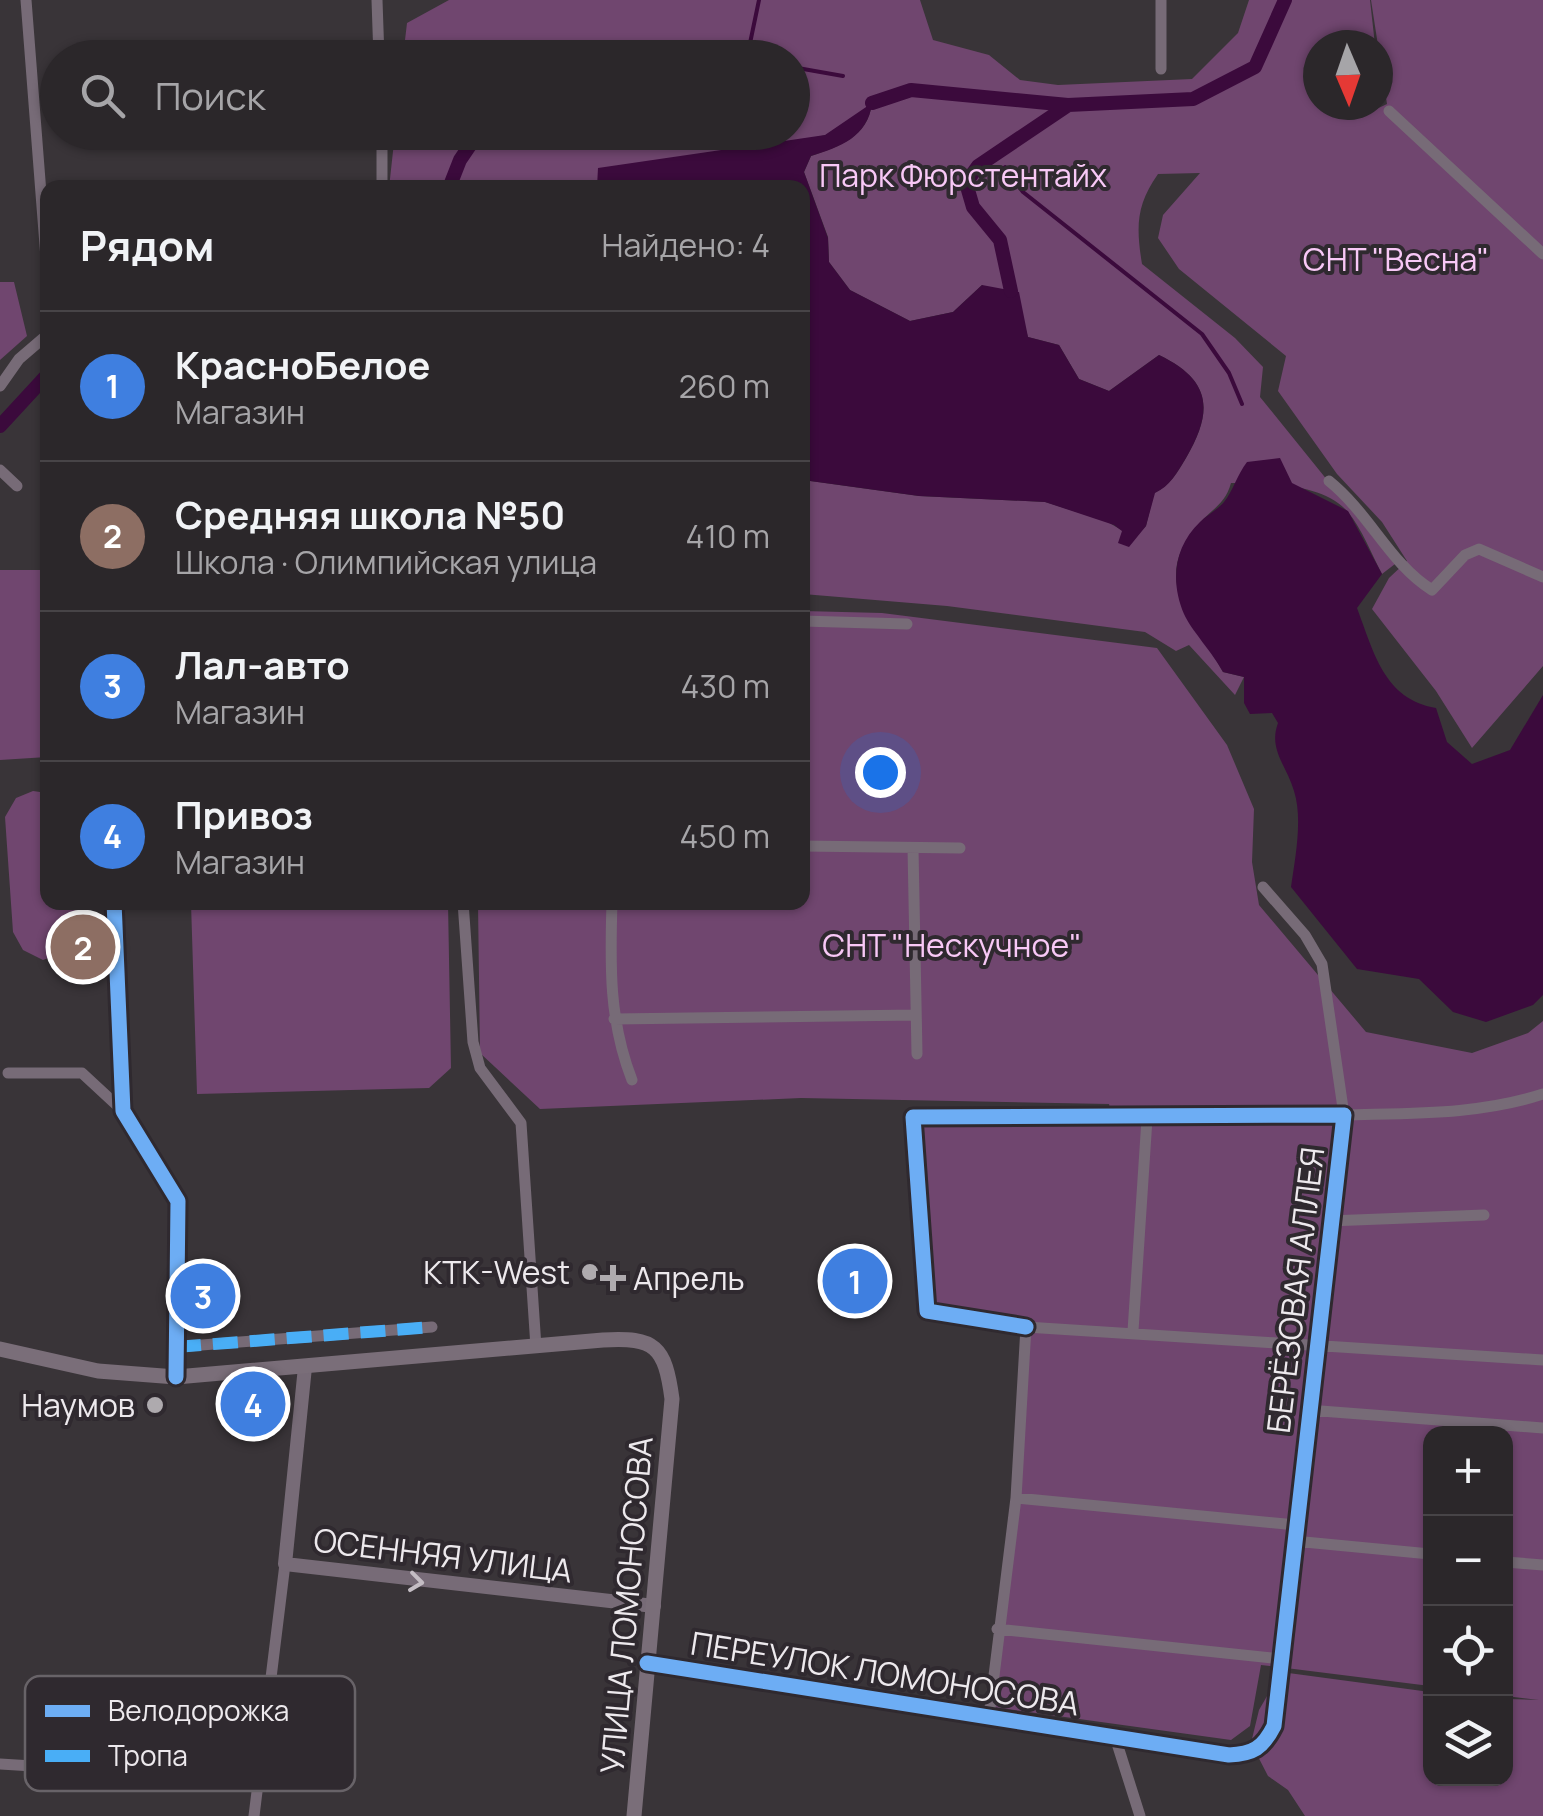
<!DOCTYPE html>
<html lang="ru">
<head>
<meta charset="utf-8">
<style>
  body { margin:0; font-family:Manrope,sans-serif; background:#332f32; color:#f1f3f6 }
  .controls { position:absolute; right:30px; bottom:30px; display:grid; overflow:hidden; border-radius:20px; box-shadow:0 2px 8px #0004 }
  .controls button { width:90px; height:90px; display:grid; place-items:center; padding:0; border:0; border-bottom:2px solid #474447; background:#2b272a; color:#f1f3f6; font:50px sans-serif }
  .compass { position:absolute; left:1303px; top:30px; width:90px; height:90px; border-radius:50%; background:#2b272a; box-shadow:0 2px 8px #0004; rotate:178deg }
  .you { position:absolute; left:880px; top:772px; width:35px; height:35px; margin:-25px; border:8px solid #fff; border-radius:50%; background:#1a73e8; box-shadow:0 0 0 15px #1a73e833 }
  .badge { display:grid; place-items:center; width:65px; height:65px; border-radius:50%; background:#8abfa5; color:#fff; font-size:32px; font-weight:700 }
  .pin { position:absolute; translate:-50% -50%; border:5px solid #fff; box-shadow:0 2px 10px #0006 }
  .list { margin:0; padding:0; list-style:none }
  h2 { display:flex; justify-content:space-between; align-items:center; height:130px; margin:0; padding:0 40px; font-size:42px }
  h2 small { font-size:32px; font-weight:400; color:#a6a5a8 }
  .list li { display:grid; grid-template-columns:65px 1fr auto; gap:30px; align-items:center; box-sizing:border-box; height:150px; padding:0 40px; border-top:2px solid #474447 }
  .list b { display:block; font-size:38px; white-space:nowrap }
  .list p { margin:0; font-size:32px; white-space:nowrap; color:#a6a5a8 }
  .list em { font-size:32px; font-style:normal; color:#a6a5a8 }
  .icon { flex:none; width:55px; height:55px; fill:none; stroke:currentColor; stroke-width:2; stroke-linecap:round; stroke-linejoin:round }
  .map { position:relative; flex:none; width:1543px; height:1816px; overflow:hidden }
  .search { position:absolute; background:#2b272a; box-shadow:0 2px 8px #0004; left:40px; top:40px; width:770px; height:110px; display:flex; align-items:center; gap:25px; box-sizing:border-box; padding:0 35px; border-radius:55px; color:#a6a5a8; font-size:38px }
  .panel { position:absolute; background:#2b272a; box-shadow:0 2px 8px #0004; left:40px; top:180px; width:770px; height:730px; border-radius:20px }
  .map>svg:first-child { display:block }
  .green { fill:#70466f }
  .water { fill:#3b0a3c }
  .lines { fill:none; stroke-linecap:round; stroke-linejoin:round }
  .stream { stroke:#3b0a3c; stroke-width:4 }
  .canal { stroke:#3b0a3c; stroke-width:14 }
  .minor { stroke:#776b77; stroke-width:11 }
  .tertiary { stroke:#776b77; stroke-width:14 }
  .secondary { stroke:#7a6e79; stroke-width:15 }
  .quiet { stroke:#49aef6; stroke-width:12; stroke-dasharray:25 12; stroke-linecap:butt }
  .cycleway-casing { stroke:#2f292f; stroke-width:21 }
  .cycleway { stroke:#6dadf4; stroke-width:15 }
  .oneway { stroke:#c4bdc4 }
  .poi-dot { fill:#aeaaae; stroke:#2f292f; stroke-width:4 }
  .labels { text-anchor:middle; dominant-baseline:central; stroke-width:8; stroke-linejoin:round; paint-order:stroke }
  .park-label { font-size:32px; fill:#f8c8f6; stroke:#2f292f }
  .poi-label { font-size:32px; fill:#ede9ed; stroke:#2f292f; text-anchor:end }
  .street-label { font-size:32px; fill:#ede9ed; stroke:#2f292f }
  .key { fill:#2f292f; stroke:#686368; stroke-width:2.5 }
  .key-label { font-size:28px; fill:#ede9ed }
</style>
</head>
<body>
<div class="map">
<svg width="1543" height="1816" viewBox="0 0 1543 1816">
  <rect width="100%" height="100%" fill="#393438"/>
  <path class="green" d="M 449,0 L 920,0 L 933,40 L 989,55 L 1020,80 L 1058,85 L 1192,79 L 1238,33 L 1249,0 L 1370,0 L 1375,45 L 1318,45 L 1318,105 L 1356,105 L 1370,112 L 1387,104 L 1371,0 L 1543,0 L 1543,666 L 1472,748 L 1436,691 L 1372,609 L 1389,578 L 1407,561 L 1382,522 L 1337,474 L 1278,391 L 1286,356 L 1179,269 L 1158,238 L 1163,215 L 1200,173 L 1158,174 C 1136,205 1136,227 1142,264 L 1235,338 L 1263,367 L 1260,397 L 1395,564 L 1382,574 C 1372,555 1362,529 1348,512 C 1323,483 1267,483 1231,483 C 1225,505 1211,509 1198,525 C 1148,582 1195,620 1223,672 L 1244,677 L 1235,695 L 1189,645 L 1176,651 L 1145,632 L 947,606 L 803,594 L 803,480 L 919,496 L 1045,502 L 1106,521 L 1135,538 L 1146,526 L 1154,493 C 1170,486 1177,473 1186,458 C 1214,410 1211,380 1159,355 L 1109,391 L 1079,379 L 1059,345 L 1028,337 L 1022,317 L 982,285 L 953,312 L 910,321 L 850,290 L 829,262 L 828,237 L 804,172 L 811,156 C 841,146 867,137 872,104 L 826,135 L 596,183 L 597,187 L 389,188 L 395,133 L 792,132 L 792,58 L 403,57 L 407,23 Z
    M 0,282 L 14,282 L 27,336 L 0,360 Z
    M 0,570 L 47,570 L 47,757 L 0,760 Z
    M 803,611 L 882,613 L 1157,648 L 1227,745 L 1254,809 L 1252,862 L 1259,905 L 1366,1032 L 1472,1053 L 1528,1033 L 1543,1021 L 1543,1816 L 1305,1816 L 1288,1790 L 1268,1776 L 1251,1743 L 1259,1710 L 1281,1672 L 1430,1692 L 1430,1778 L 1506,1778 L 1506,1699 L 1539,1700 L 1506,1696 L 1506,1434 L 1430,1434 L 1430,1686 L 1261,1665 L 1250,1726 L 1231,1740 L 993,1707 L 1027,1320 L 934,1309 L 922,1118 L 1112,1117 L 1109,1104 L 801,1098 L 540,1109 L 480,1053 L 478,903 L 802,902 Z
    M 33,791 L 47,793 L 48,902 L 75,903 L 77,936 L 70,950 L 43,960 L 23,950 L 13,932 L 5,817 L 16,798 Z
    M 191,903 L 448,903 L 451,1068 L 429,1088 L 197,1094 Z"/>
  <path class="water" d="M 872,103 C 868,137 840,147 811,156 L 804,172 L 828,238 L 829,262 L 850,290 L 910,321 L 953,312 L 982,285 L 1019,292 L 1028,337 L 1059,345 L 1079,379 L 1109,391 L 1159,355 C 1211,380 1214,410 1186,458 C 1177,473 1170,486 1155,493 L 1146,526 L 1129,547 L 1118,543 L 1122,531 L 1114,525 L 1045,502 L 919,496 L 803,480 L 802,188 L 597,187 L 598,168 L 825,135 Z
    M 1280,458 L 1292,483 L 1348,511 L 1382,574 L 1357,608 C 1374,653 1384,699 1436,708 L 1447,742 L 1472,764 L 1510,750 L 1543,695 L 1543,995 L 1533,1005 L 1486,1022 L 1453,1012 L 1419,979 L 1357,969 L 1291,887 C 1295,859 1303,819 1294,791 C 1287,766 1268,750 1278,723 L 1272,713 L 1250,714 L 1244,703 L 1244,677 L 1223,672 C 1213,653 1191,630 1184,614 C 1170,581 1174,547 1200,522 C 1207,515 1217,510 1224,502 C 1233,491 1237,475 1247,462 Z"/>
  <g class="lines">
    <path class="stream" d="M 759,0 L 749,48 L 761,58
      M 792,67 L 843,76
      M 1005,167 L 1023,192 L 1202,334 L 1229,373 L 1242,404"/>
    <path class="canal" d="M 872,103 L 911,90 L 1068,105 L 1193,99 L 1255,67 L 1285,0
      M 449,188 L 460,160 L 479,132
      M 1011,291 L 1000,240 L 973,207 L 966,183 L 978,166 L 1067,106
      M 0,426 L 48,374"/>
    <path class="minor" d="M 26,0 L 46,258 L 48,336
      M 377,0 L 379,58
      M 1161,69 L 1161,0
      M 1389,111 L 1543,254
      M 382,132 L 382,188
      M 0,386 L 19,359 L 47,335
      M 0,470 L 17,486
      M 1329,481 C 1370,514 1390,564 1432,590 L 1465,555 L 1479,549 L 1543,577
      M 802,621 L 907,624
      M 802,846 L 960,848
      M 913,848 L 917,1054
      M 1263,887 L 1305,935 L 1322,964 L 1344,1115 C 1411,1113 1479,1115 1543,1094
      M 114,902 L 123,1111 L 178,1201 L 176,1377
      M 463,902 L 473,1042 L 480,1068 L 521,1123 L 536,1347
      M 612,902 C 610,966 609,1021 632,1080
      M 614,1019 L 916,1015
      M 8,1073 L 82,1073 L 123,1111
      M 1329,1221 L 1484,1215
      M 1133,1331 L 1147,1119
      M 176,1347 L 432,1327
      M 1308,1410 L 1543,1428
      M 1016,1498 L 1026,1327 L 1543,1360
      M 1294,1541 L 1430,1554
      M 1506,1562 L 1543,1565
      M 997,1629 L 1281,1659
      M 647,1663 L 1229,1755 C 1253,1754 1263,1748 1274,1726 L 1344,1115 L 913,1117 L 927,1311 L 1026,1327
      M 989,1716 L 1016,1498 L 1296,1525
      M 1115,1737 L 1140,1816
      M 0,1764 L 49,1767 L 88,1747 L 193,1758 L 241,1771 L 261,1760
      M 254,1816 L 285,1564"/>
    <path class="tertiary" d="M 305,1367 L 285,1564 L 654,1606"/>
    <path class="secondary" d="M 0,1349 L 98,1371 L 176,1377 L 603,1340 C 655,1337 665,1346 672,1399 L 634,1816"/>
    <path class="quiet" d="M 176,1347 L 432,1327"/>
    <g class="cycleway-casing">
      <path id="cycleway" d="M 114,902 L 123,1111 L 178,1201 L 176,1377
        M 647,1663 L 1229,1755 C 1253,1754 1263,1748 1274,1726 L 1344,1115 L 913,1117 L 927,1311 L 1026,1327"/>
    </g>
    <use href="#cycleway" class="cycleway"/>
  </g>
  <defs><path id="oneway-chevron" d="M-2-3.5L2.5 0L-2 3.5" fill="none" stroke-width="1.6" stroke-linecap="round" stroke-linejoin="round" transform="scale(2.5)"/></defs>
  <use class="oneway" href="#oneway-chevron" transform="translate(416 1582) rotate(7)"/>
  <g class="poi-dot">
    <circle cx="590" cy="1272" r="10"/>
    <path d="M608 1263h10v10h10v10h-10v10h-10v-10h-10v-10h10z"/>
    <circle cx="155" cy="1405" r="10"/>
  </g>
  <g class="labels">
    <g class="park-label">
      <text x="963" y="175">Парк Фюрстентайх</text>
      <text x="1396" y="259">СНТ "Весна"</text>
      <text x="952" y="945">СНТ "Нескучное"</text>
    </g>
    <g class="poi-label">
      <text x="570" y="1272">KTK-West</text>
      <text x="633" y="1278" text-anchor="start">Апрель</text>
      <text x="135" y="1405">Наумов</text>
    </g>
    <g class="street-label">
      <text transform="translate(1295 1290) rotate(-83)">БЕРЁЗОВАЯ АЛЛЕЯ</text>
      <text transform="translate(443 1555) rotate(7)">ОСЕННЯЯ УЛИЦА</text>
      <text transform="translate(626 1605) rotate(-85)">УЛИЦА ЛОМОНОСОВА</text>
      <text transform="translate(885 1673) rotate(9)">ПЕРЕУЛОК ЛОМОНОСОВА</text>
    </g>
  </g>
  <rect x="25" y="1676" width="330" height="115" rx="15" class="key"/>
  <rect x="45" y="1705" width="45" height="12" fill="#6dadf4"/>
  <rect x="45" y="1750" width="45" height="12" fill="#49aef6"/>
  <g class="key-label">
    <text x="108" y="1721">Велодорожка</text>
    <text x="108" y="1766">Тропа</text>
  </g>
</svg>
<div class="controls">
<button>+</button>
<button>−</button>
<button><svg class="icon" aria-label="locate" viewBox="0 0 24 24"><circle cx="12" cy="12" r="6"/><path d="M12 2v4M12 18v4M2 12h4M18 12h4"/></svg></button>
<button><svg class="icon" aria-label="layers" viewBox="0 0 24 24"><path d="M12 4l9 5-9 5-9-5zM3 14l9 5 9-5"/></svg></button>
</div>
<svg class="compass" viewBox="-18 -18 36 36"><path d="M0-13l5 13h-10z" fill="#e53935"/><path d="M0 13l5-13h-10z" fill="#a6a5a8"/></svg>
<div class="you"></div>
<div class="pin badge" style="left:855px;top:1281px;background:#3f7fe0">1</div>
<div class="pin badge" style="left:83px;top:947px;background:#8d6e63">2</div>
<div class="pin badge" style="left:203px;top:1296px;background:#3f7fe0">3</div>
<div class="pin badge" style="left:253px;top:1404px;background:#3f7fe0">4</div>
<div class="search"><svg class="icon" aria-label="search" viewBox="0 0 24 24"><circle cx="10" cy="10" r="6"/><path d="M15 15l6 6"/></svg>Поиск</div>
<section class="panel">
<h2>Рядом<small>Найдено: 4</small></h2>
<ul class="list">
<li><span class="badge" style="background:#3f7fe0">1</span><div><b>КрасноБелое</b><p>Магазин</p></div><em>260 m</em></li>
<li><span class="badge" style="background:#8d6e63">2</span><div><b>Средняя школа №50</b><p>Школа · Олимпийская улица</p></div><em>410 m</em></li>
<li><span class="badge" style="background:#3f7fe0">3</span><div><b>Лал-авто</b><p>Магазин</p></div><em>430 m</em></li>
<li><span class="badge" style="background:#3f7fe0">4</span><div><b>Привоз</b><p>Магазин</p></div><em>450 m</em></li>
</ul>
</section>
</div>
</body>
</html>
